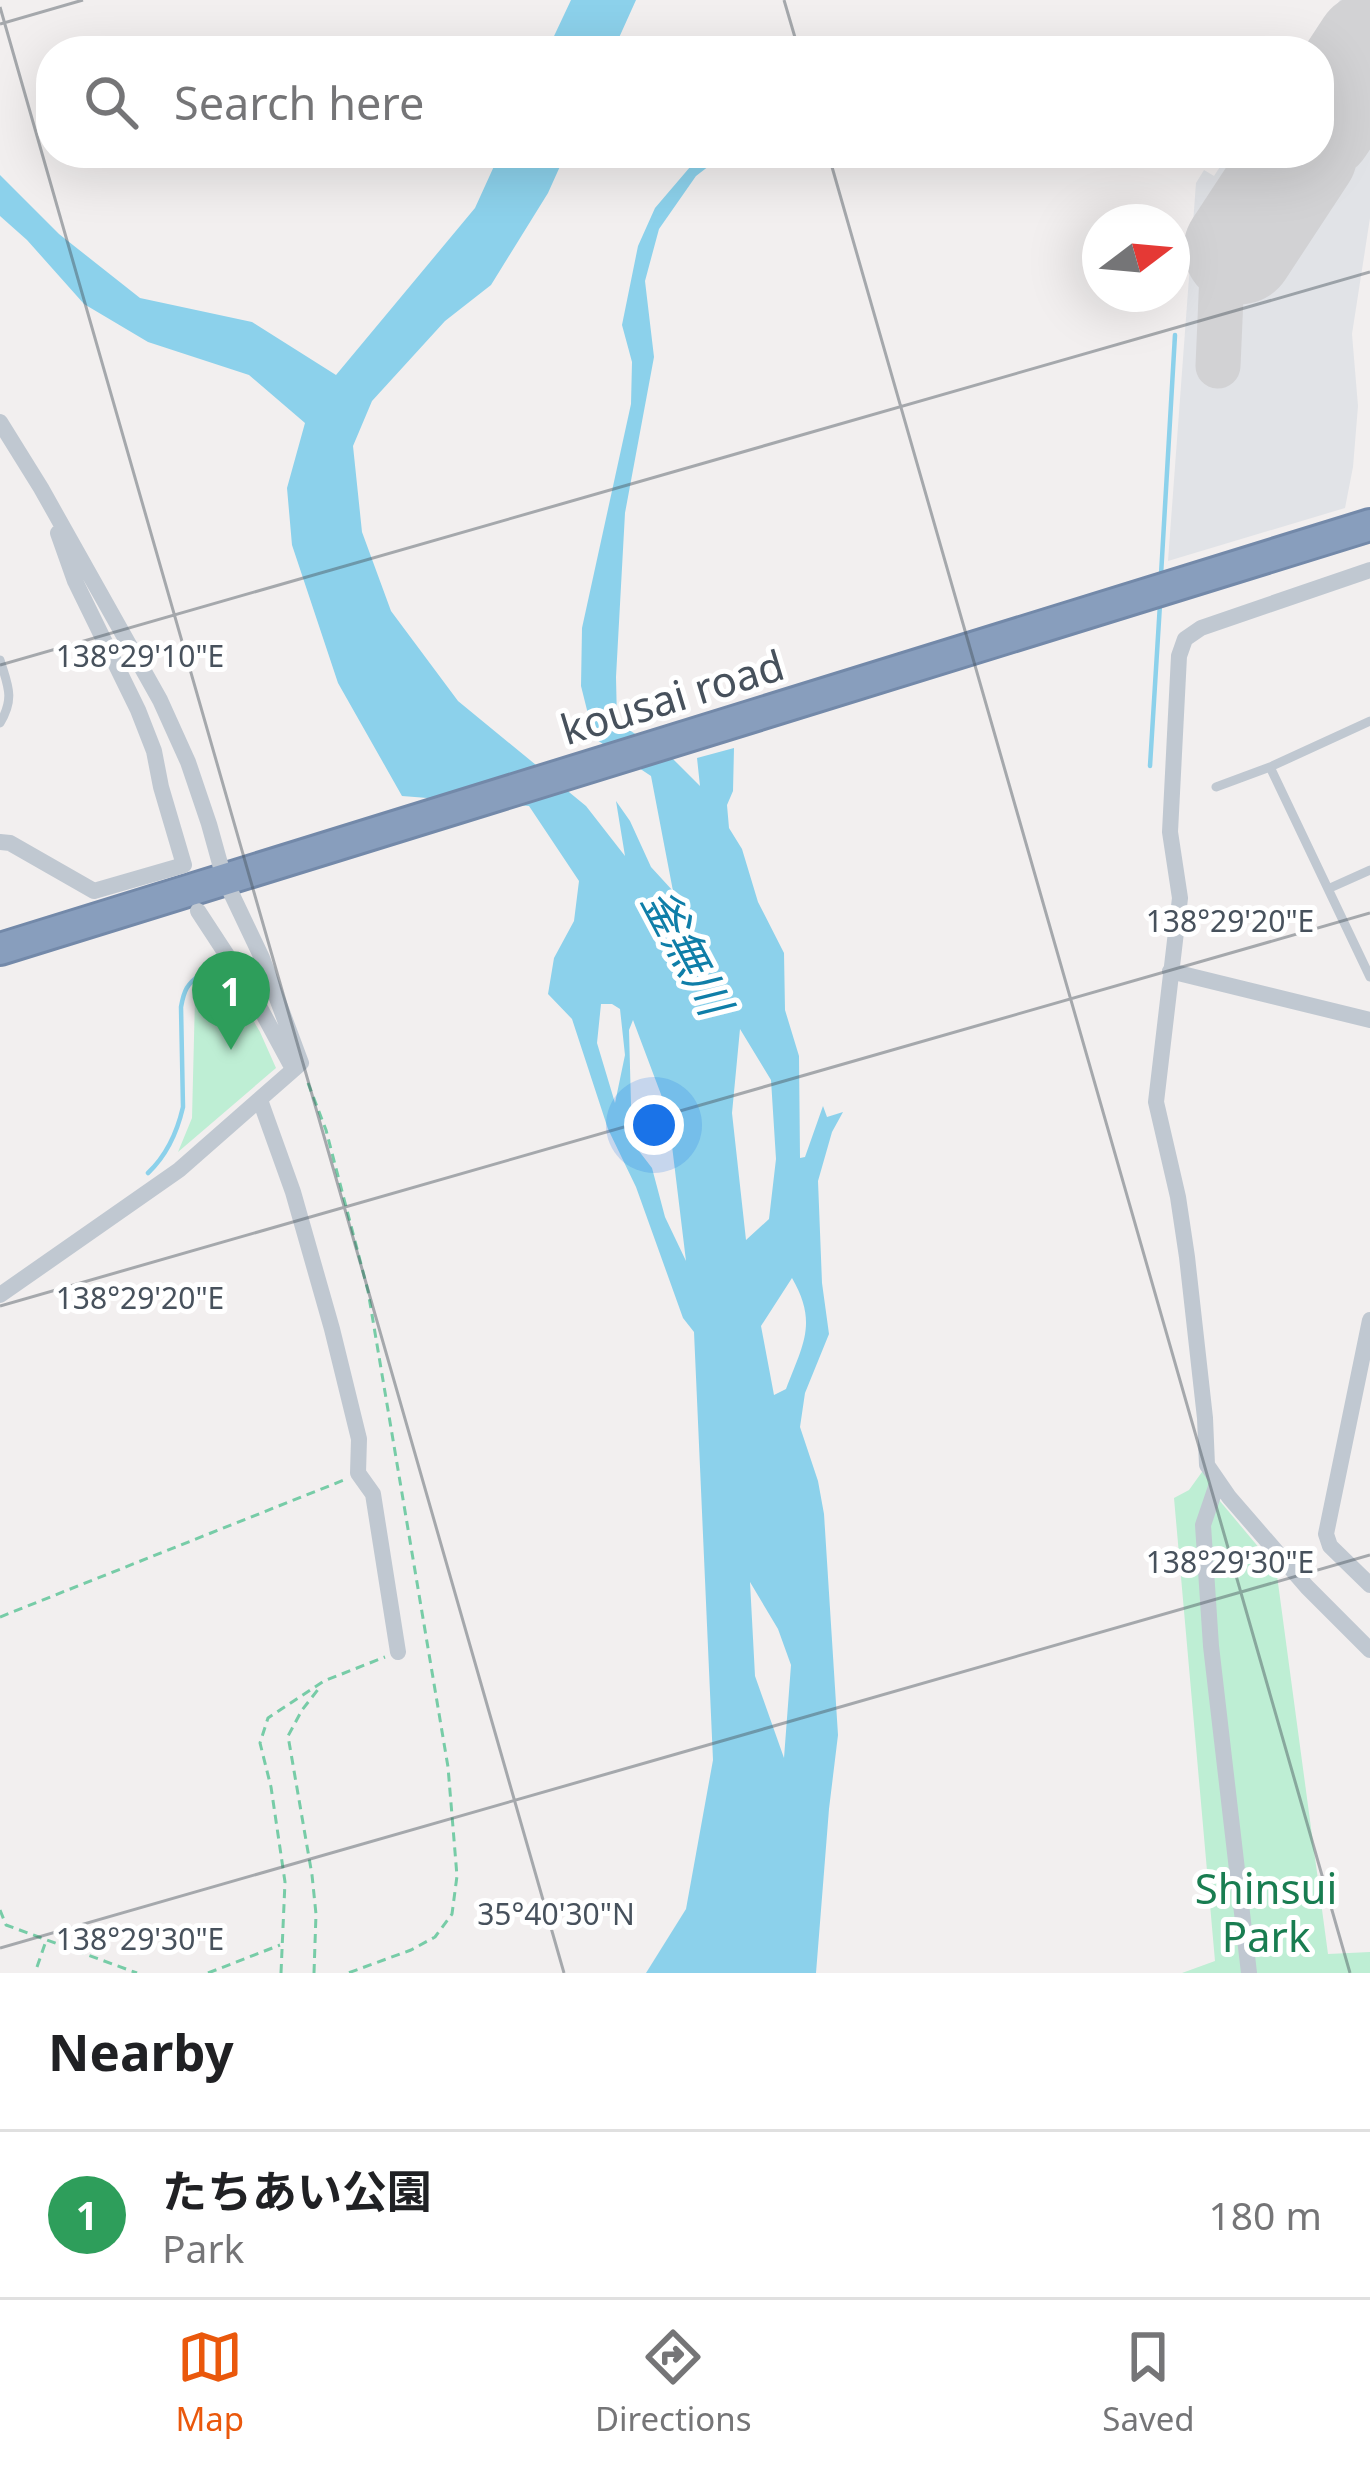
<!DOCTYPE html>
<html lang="en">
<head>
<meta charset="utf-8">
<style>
  body { margin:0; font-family:"Noto Sans","Noto Sans JP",sans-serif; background:#f6f6f6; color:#202124 }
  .compass { position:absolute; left:1082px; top:204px; width:108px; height:108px; border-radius:50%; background:#fff; box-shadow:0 12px 48px #0002; rotate:74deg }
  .you { position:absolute; left:654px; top:1125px; width:42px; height:42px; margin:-30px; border:9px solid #fff; border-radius:50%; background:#1a73e8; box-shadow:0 0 0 18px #1a73e833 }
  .badge { display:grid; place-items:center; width:78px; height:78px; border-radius:50%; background:#ea580c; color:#fff; font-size:39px; font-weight:700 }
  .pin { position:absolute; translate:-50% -99px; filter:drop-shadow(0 3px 6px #0008) }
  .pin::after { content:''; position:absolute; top:63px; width:42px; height:36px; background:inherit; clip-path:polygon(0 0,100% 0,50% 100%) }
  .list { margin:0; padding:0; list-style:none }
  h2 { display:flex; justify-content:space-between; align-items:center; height:156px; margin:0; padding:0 48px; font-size:51px }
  h2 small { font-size:39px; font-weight:400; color:#757577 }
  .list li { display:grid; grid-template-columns:78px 1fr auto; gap:36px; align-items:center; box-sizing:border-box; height:168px; padding:0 48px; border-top:3px solid #e0e0e0 }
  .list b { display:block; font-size:45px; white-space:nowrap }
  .list p { margin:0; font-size:39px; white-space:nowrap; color:#757577 }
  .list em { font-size:39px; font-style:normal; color:#757577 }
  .icon { flex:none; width:66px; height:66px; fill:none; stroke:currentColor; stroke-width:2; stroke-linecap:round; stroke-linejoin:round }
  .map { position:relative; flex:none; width:1370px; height:1973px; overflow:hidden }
  .search { position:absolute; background:#fff; box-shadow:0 12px 48px #0002; left:36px; right:36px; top:36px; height:132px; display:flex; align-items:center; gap:30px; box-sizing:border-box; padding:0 42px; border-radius:48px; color:#757577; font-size:45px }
  .sheet { height:324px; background:#fff }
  nav { display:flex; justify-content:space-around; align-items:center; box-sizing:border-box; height:168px; border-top:3px solid #e0e0e0; background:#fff; font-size:33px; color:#757577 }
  nav a { display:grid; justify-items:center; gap:6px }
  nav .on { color:#ea580c }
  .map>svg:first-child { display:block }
  .airport { fill:#e1e3e7 }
  .green { fill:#beeed4 }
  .water { fill:#8cd1eb; fill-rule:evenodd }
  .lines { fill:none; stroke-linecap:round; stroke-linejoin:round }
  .stream { stroke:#8cd1eb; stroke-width:4.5 }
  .taxiway { stroke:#d2d2d4; stroke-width:45 }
  .runway { stroke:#d2d2d4; stroke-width:111 }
  .highway-casing { stroke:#7389a9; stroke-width:36 }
  .path { stroke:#77cca7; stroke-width:3; stroke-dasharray:9 6; stroke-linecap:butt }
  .lane { stroke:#c0c8d1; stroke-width:9 }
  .street { stroke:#c0c8d1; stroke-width:16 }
  .highway { stroke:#889ebd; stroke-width:30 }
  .ticks { fill:none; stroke:#47515c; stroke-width:3; stroke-opacity:0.45 }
  .labels { text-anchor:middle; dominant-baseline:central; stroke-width:10; stroke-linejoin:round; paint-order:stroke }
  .street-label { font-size:42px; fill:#47515c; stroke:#fff }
  .park-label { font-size:42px; fill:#197d51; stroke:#fff }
  .water-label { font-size:45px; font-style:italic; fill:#0f7ea8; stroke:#fff }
  .ticks-label { font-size:30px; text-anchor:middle; fill:#47515c; stroke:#fff; stroke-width:10; stroke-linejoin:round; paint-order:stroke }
</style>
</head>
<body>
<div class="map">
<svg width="1370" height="1973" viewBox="0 0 1370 1973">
  <rect width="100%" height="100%" fill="#f2efef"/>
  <path class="airport" d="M 1340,0 L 1370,0 L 1370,218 L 1352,334 L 1358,406 L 1353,467 L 1345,508 L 1168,561 L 1196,183 L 1204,170 L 1214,176 L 1229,153 L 1319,153 L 1319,51 L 1307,51 Z"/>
  <path class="green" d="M 227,975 L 260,1032 L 276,1068 L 178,1152 L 192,1118 L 195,998 Z
    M 1207,1465 L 1214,1494 L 1276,1568 L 1328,1954 L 1370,1952 L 1370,1973 L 1182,1973 L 1215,1961 L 1174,1498 L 1189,1490 Z"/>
  <path class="water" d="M 571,0 L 636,0 L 613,51 L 547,51 Z
    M 500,153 L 566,153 L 548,193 L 491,285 L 445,321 L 372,401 L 353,446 L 362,532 L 391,611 L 458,701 L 586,806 L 625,856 L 616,801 L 630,821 L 651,867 L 673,891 L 651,776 L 594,738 L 581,686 L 582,628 L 631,404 L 632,362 L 622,325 L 638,246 L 655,208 L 696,160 L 706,153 L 744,153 L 718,159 L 696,176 L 659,229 L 645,281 L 654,357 L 625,513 L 616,677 L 617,722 L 672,758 L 700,786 L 697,758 L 734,748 L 733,791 L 727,805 L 729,828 L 742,849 L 758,902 L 784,953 L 785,1010 L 799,1056 L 800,1158 L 805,1157 L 823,1106 L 827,1117 L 843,1112 L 832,1132 L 818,1181 L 822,1283 L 829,1334 L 805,1393 L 800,1427 L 818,1481 L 824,1514 L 838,1735 L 829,1809 L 816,1973 L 646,1973 L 686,1909 L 713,1760 L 694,1332 L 683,1318 L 636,1187 L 608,1129 L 572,1019 L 548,994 L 554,958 L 574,921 L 579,881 L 529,806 L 402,796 L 338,683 L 292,545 L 287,488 L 305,423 L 249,375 L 148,342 L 84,304 L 27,240 L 0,216 L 0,175 L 59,234 L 140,298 L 252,322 L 336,375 L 475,208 ZM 601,1004 L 612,1004 L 620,1009 L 625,1055 L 615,1103 L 597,1043 ZM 633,1020 L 668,1113 L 686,1261 L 665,1217 L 652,1168 L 632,1142 L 629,1030 ZM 740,1029 L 771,1080 L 776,1159 L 769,1219 L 746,1240 L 732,1113 ZM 792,1278 C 818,1323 803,1344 786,1389 L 774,1395 L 761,1326 ZM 750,1582 L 778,1629 L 791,1665 L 784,1758 L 755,1676 Z"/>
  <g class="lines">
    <path class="stream" d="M 1161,575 L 1175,335
      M 1150,766 L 1160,604
      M 148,1173 C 167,1155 177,1133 183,1107 L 181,1007 C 184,990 187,984 201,974"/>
    <path class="taxiway" d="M 1218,366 L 1222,274 L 1239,249"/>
    <path class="runway" d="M 1319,126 L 1370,48
      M 1239,249 L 1302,153"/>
    <g class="highway-casing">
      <path id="highway" d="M 0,949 L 1370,525"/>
    </g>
    <path class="path" d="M 308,1083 L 326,1130 L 368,1291 L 448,1767 L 457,1876 L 452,1914 L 435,1937 L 411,1950 L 348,1973
      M 0,1617 L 344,1480
      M 0,1910 L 6,1925 L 137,1973
      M 37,1967 L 46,1941
      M 208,1973 L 280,1945
      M 281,1973 L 285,1882 L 271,1787 L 260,1743 L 268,1718 L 324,1681 L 385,1657
      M 314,1973 L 316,1914 L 312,1875 L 288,1736 L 302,1710 L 320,1687"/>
    <path class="lane" d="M 0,660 C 8,686 15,698 0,723
      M 1270,767 L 1370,977
      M 1216,787 L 1270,767 L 1370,721
      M 1330,888 L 1370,870"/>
    <path class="street" d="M 0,422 L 41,488 L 160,700 L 188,762 L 209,824 L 224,878 L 262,958 L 301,1063 L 179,1170 L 0,1295
      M 1370,570 L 1201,628 L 1185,639 L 1179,656 L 1170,832 L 1180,898 L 1156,1102 L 1178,1197 L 1187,1257 L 1205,1418 L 1207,1465 L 1229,1497 L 1307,1587 L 1370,1650
      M 0,842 L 10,843 L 94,891 L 184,865 L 161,787 L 154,751 L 138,710 L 75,581 L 58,533
      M 198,911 L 253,995 L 293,1069
      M 1170,971 L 1370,1020
      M 260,1100 L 293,1192 L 332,1329 L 359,1439 L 358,1473 L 373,1494 L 398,1652
      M 1370,1320 L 1326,1534 L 1330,1546 L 1370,1585
      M 1218,1481 L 1203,1525 L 1211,1646 L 1249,1973"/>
    <use href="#highway" class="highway"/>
  </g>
  <path class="ticks" d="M 784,0 L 799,51M 0,7 L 564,1973M 0,24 L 83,0M 828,153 L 1350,1973M 0,665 L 1370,272M 0,1306 L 1370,913M 0,1948 L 1370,1555"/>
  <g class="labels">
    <g class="street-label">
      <text transform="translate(672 696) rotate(-17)">kousai road</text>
    </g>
    <g class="park-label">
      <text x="1266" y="1887">Shinsui<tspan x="1266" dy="48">Park</tspan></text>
    </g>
    <g class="water-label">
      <text transform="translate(688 951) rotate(62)">釜無川</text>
    </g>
  </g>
  <g class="ticks-label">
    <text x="140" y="667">138°29'10"E</text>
    <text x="1230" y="932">138°29'20"E</text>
    <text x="140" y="1309">138°29'20"E</text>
    <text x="1230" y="1573">138°29'30"E</text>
    <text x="556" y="1925">35°40'30"N</text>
    <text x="140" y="1950">138°29'30"E</text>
  </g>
</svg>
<svg class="compass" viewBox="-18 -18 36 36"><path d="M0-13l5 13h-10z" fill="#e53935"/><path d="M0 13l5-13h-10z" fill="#757577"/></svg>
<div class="you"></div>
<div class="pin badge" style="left:231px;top:1050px;background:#2e9e5b">1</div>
<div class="search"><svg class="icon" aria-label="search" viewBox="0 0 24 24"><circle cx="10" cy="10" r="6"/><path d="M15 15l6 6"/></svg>Search here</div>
</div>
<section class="sheet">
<h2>Nearby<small></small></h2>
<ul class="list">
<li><span class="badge" style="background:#2e9e5b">1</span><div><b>たちあい公園</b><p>Park</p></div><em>180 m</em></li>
</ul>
</section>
<nav>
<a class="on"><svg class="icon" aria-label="map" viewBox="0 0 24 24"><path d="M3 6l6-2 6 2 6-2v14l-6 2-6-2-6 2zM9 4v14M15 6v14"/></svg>Map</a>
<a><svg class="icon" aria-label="directions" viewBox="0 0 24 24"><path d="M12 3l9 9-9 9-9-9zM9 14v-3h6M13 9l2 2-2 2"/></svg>Directions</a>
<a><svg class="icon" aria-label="saved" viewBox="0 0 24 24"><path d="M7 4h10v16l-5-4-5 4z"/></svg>Saved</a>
</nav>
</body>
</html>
